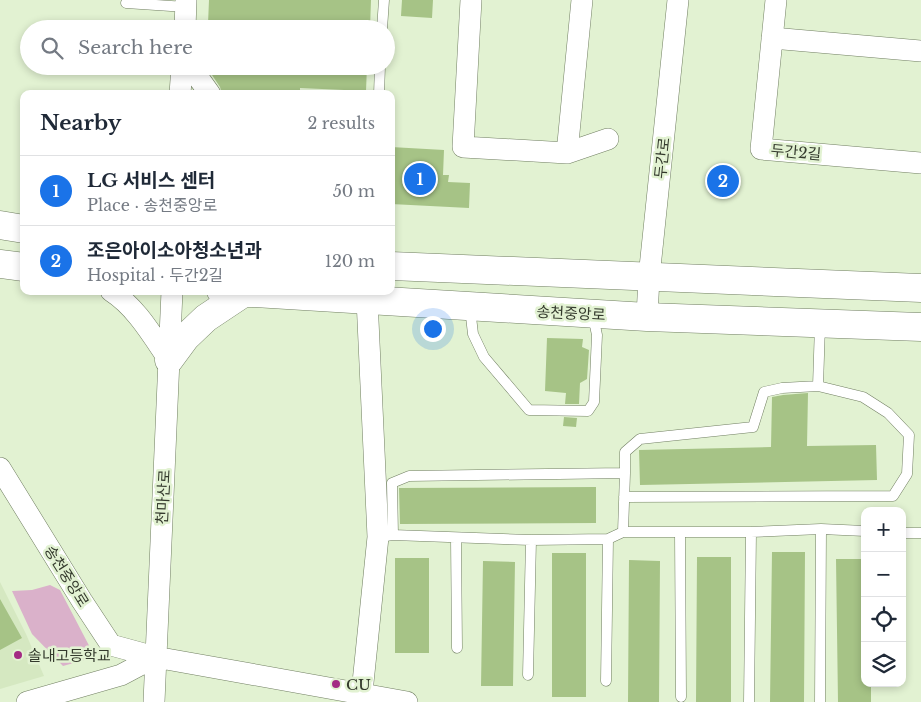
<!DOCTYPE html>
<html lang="en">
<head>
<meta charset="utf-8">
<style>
  body { margin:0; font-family:"Libre Baskerville","Noto Sans KR",serif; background:#f2f2f3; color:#1f2937 }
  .controls { position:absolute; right:15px; bottom:15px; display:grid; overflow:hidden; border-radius:10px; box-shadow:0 2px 8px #0003 }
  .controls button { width:45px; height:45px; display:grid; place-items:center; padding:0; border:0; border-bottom:1px solid #e0e1e3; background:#fff; color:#1f2937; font:25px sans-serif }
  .you { position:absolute; left:432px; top:328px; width:18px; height:18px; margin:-12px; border:4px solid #fff; border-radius:50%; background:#1a73e8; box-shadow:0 0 0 8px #1a73e833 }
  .badge { display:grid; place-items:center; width:32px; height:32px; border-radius:50%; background:#1a73e8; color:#fff; font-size:16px; font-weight:700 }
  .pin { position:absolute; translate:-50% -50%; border:2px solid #fff; box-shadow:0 1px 5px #0006 }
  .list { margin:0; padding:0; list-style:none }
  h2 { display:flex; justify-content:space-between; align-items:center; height:65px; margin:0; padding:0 20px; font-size:21px }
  h2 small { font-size:16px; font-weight:400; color:#747a83 }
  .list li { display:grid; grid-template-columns:32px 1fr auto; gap:15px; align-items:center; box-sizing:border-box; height:70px; padding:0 20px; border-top:1px solid #e0e1e3 }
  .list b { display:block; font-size:19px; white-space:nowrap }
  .list p { margin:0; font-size:16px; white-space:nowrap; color:#747a83 }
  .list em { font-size:16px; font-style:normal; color:#747a83 }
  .icon { flex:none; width:28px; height:28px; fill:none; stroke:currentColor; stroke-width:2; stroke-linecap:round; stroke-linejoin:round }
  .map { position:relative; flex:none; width:921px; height:702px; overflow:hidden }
  .search { position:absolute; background:#fff; box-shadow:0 2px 8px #0003; left:20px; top:20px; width:375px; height:55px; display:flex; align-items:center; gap:12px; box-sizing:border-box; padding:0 18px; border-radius:28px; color:#747a83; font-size:19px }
  .panel { position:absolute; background:#fff; box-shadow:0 2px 8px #0003; left:20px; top:90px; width:375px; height:205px; border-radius:10px }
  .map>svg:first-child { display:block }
  .built { fill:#d5e8c1 }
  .green { fill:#dab1ca }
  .building { fill:#a6c386 }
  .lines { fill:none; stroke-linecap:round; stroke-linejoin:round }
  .lane-casing { stroke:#717f62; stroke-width:11 }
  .street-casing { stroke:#717f62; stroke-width:22 }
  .secondary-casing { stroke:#717f62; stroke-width:29 }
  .lane { stroke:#fff; stroke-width:10 }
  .street { stroke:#fff; stroke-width:21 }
  .secondary { stroke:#fff; stroke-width:28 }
  .poi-dot { fill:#a32b83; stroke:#e2f2d2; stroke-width:2 }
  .labels { text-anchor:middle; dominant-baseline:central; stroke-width:5; stroke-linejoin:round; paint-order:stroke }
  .street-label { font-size:15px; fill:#343a2d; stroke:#e2f2d2 }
  .poi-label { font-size:15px; fill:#343a2d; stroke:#e2f2d2; text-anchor:start }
</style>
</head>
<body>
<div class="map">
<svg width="921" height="702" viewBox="0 0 921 702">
  <rect width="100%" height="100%" fill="#e2f2d2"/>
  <path class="built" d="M 0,582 L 26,634 L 44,676 L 0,689 Z"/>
  <path class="green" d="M 50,585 L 60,590 L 95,657 L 63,666 L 32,634 L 12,591 L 32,590 Z"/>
  <path class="building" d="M 209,0 L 371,0 L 370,29 L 208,24 Z
    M 402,0 L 433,0 L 432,18 L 401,16 Z
    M 206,66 L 367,66 L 366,91 L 300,88 L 300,94 L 222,94 L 220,87 Z
    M 391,147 L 444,150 L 443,175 L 449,175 L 448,182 L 470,183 L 469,208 L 391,204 Z
    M 547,338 L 583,339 L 582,347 L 589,350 L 587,379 L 580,383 L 579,404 L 565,404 L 566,393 L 545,391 Z
    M 808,393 L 807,446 L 876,445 L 877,480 L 640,485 L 639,450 L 771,447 L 772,397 L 783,395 Z
    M 564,417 L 577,418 L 576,427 L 563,426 Z
    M 596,487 L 596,523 L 400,524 L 399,488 Z
    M 772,552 L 805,552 L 804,702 L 770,702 Z
    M 552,553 L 586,553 L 586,697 L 552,697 Z
    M 697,557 L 731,557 L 731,702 L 696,702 Z
    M 395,558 L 429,558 L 429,653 L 395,653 Z
    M 836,559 L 865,559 L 865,683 L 871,683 L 871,702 L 838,702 Z
    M 629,560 L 660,561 L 659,702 L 628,702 Z
    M 483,561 L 515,562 L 513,686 L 481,686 Z
    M 0,599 L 22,638 L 0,650 Z"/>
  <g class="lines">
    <g class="lane-casing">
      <path id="lane" d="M 126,3 L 186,7
        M 382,29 L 384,0
        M 379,94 L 380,66
        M 470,308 L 473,334 L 484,357 L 529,410 L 588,411 L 594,402 L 597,335 L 593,316
        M 625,473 L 625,452 L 640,439 L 753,427 L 764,392 L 782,388 L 818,386
        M 624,497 L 893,496 L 907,474 L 909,435 L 888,413 L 863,397 L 818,386 L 820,325
        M 680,532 L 681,697
        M 902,533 L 921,533
        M 393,535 L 392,483 L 409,476 L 625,473 L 623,532
        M 378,537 L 393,535 L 531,540 L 608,539 L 623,532 L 751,532 L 821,529 L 865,531
        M 456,538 L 457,648
        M 528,675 L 531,540
        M 606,681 L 608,539
        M 749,702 L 751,532
        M 820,702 L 821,529"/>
    </g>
    <g class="street-casing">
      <path id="street" d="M 471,0 L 463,147 L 567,153 L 608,139
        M 776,0 L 761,149 L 921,163
        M 185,29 L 186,0
        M 772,38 L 921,51
        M 190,66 L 210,94
        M 180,94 L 182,66
        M 567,153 L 582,0
        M 111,291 C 136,307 152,335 169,360
        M 647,317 L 649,277 L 678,0
        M 0,468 L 82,601 L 111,645 L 155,657 L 407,702
        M 27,702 L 121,675 L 155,657
        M 154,702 L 172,291
        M 361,702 L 378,537 L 367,299"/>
    </g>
    <g class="secondary-casing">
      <path id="secondary" d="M 0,225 L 24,229
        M 0,264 L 24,267
        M 391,266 L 921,288
        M 221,291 L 647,317 L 921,327
        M 169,360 L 186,337 L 206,318 L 245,292"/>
    </g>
    <use href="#lane" class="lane"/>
    <use href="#street" class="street"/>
    <use href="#secondary" class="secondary"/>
  </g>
  <g class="poi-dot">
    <circle cx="18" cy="655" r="5"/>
    <circle cx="336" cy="684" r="5"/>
  </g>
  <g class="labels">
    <g class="street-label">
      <text transform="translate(796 152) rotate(5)">두간2길</text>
      <text transform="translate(662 158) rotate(-84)">두간로</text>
      <text transform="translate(571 313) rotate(3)">송천중앙로</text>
      <text transform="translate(163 497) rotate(-87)">천마산로</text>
      <text transform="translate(67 576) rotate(58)">송천중앙로</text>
    </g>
    <g class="poi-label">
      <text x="28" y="655">솔내고등학교</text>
      <text x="346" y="684">CU</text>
    </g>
  </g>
</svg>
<div class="controls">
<button>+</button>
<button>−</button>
<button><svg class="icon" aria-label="locate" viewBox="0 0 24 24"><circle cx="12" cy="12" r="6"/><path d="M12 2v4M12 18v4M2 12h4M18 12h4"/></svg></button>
<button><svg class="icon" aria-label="layers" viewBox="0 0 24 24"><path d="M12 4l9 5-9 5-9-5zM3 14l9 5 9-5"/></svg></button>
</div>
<div class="you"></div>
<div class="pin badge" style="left:420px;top:179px">1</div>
<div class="pin badge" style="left:723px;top:181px">2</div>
<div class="search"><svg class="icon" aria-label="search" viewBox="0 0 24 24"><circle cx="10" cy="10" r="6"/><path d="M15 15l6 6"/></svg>Search here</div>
<section class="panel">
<h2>Nearby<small>2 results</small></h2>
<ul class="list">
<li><span class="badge">1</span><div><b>LG 서비스 센터</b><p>Place · 송천중앙로</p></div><em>50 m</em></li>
<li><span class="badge">2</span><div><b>조은아이소아청소년과</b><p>Hospital · 두간2길</p></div><em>120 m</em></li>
</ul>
</section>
</div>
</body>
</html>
